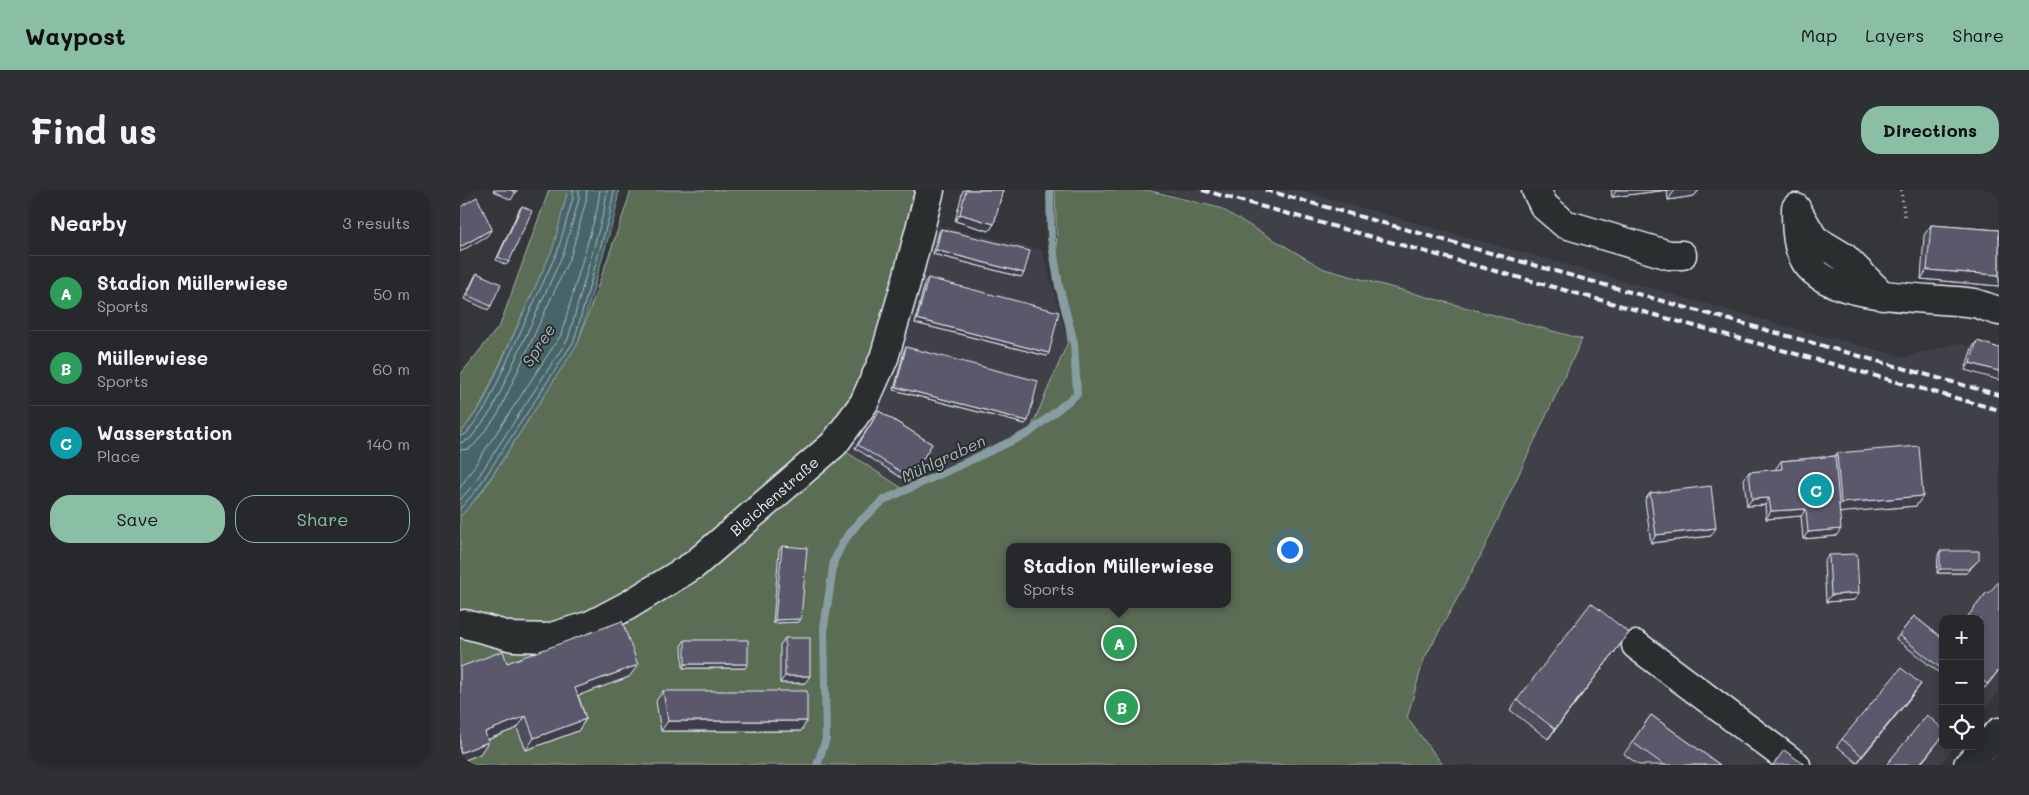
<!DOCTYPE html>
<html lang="en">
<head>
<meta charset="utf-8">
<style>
  body { margin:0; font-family:Mali,sans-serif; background:#2f3034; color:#f1f3f6 }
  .controls { position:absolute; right:15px; bottom:15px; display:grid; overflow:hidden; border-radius:10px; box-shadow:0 2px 8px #0003 }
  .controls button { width:45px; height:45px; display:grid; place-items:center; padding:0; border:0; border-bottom:1px solid #434448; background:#27282c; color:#f1f3f6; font:25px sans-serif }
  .you { position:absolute; left:829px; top:359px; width:18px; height:18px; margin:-12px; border:4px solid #fff; border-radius:50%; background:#1a73e8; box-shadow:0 0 0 8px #1a73e833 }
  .badge { display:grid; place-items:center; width:32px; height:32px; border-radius:50%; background:#8abfa5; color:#fff; font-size:16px; font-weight:700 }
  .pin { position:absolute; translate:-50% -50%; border:2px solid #fff; box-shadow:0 1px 5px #0006 }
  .popup { position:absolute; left:546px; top:353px; width:225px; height:65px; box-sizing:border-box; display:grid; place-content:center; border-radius:10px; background:#27282c; filter:drop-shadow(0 1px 4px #0005); font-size:16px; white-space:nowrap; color:#a4a6a9 }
  .popup b { font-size:19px; color:#f1f3f6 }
  .popup::after { content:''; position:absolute; left:50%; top:100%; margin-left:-10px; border:10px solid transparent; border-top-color:#27282c }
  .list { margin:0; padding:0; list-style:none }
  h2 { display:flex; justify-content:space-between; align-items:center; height:65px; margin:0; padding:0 20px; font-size:21px }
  h2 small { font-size:16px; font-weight:400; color:#a4a6a9 }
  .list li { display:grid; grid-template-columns:32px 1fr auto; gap:15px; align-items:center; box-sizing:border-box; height:75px; padding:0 20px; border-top:1px solid #434448 }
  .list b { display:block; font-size:19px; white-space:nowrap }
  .list p { margin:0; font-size:16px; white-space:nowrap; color:#a4a6a9 }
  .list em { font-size:16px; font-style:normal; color:#a4a6a9 }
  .actions { display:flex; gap:10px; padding:15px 20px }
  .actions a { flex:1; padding:11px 0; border:1px solid #8abfa5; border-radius:20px; text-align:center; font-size:18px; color:#8abfa5 }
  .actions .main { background:#8abfa5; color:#111 }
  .icon { flex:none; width:28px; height:28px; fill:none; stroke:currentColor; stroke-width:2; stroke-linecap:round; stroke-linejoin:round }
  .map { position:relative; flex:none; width:1539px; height:575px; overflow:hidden; border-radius:20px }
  header { display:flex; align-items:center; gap:30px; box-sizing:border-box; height:70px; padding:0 25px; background:#8abfa5; color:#111 }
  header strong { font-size:24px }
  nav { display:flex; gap:28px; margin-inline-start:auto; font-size:18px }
  .intro { display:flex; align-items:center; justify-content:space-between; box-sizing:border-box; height:120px; padding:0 30px }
  h1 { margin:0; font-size:35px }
  .button { padding:12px 22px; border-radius:20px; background:#8abfa5; color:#111; font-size:18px; font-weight:700 }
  main { display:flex; gap:30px; padding:0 30px }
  aside { flex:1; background:#27282c; border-radius:20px; box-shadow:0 2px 8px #0003 }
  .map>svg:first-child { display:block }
  .built { fill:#3f4049 }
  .green { fill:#5b6d56; stroke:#a2afa7; fill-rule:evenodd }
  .water { fill:#476567; stroke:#879da1 }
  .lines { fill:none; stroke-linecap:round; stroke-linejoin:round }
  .shore { stroke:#a8b9be; stroke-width:1 }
  .stream { stroke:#879da1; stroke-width:8 }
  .minor-casing { stroke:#e8f1f8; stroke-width:31 }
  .path { stroke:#e8f1f8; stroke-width:3; stroke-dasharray:1 4; stroke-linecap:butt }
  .minor { stroke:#2a2d2e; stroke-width:28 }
  .rail { stroke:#e8f1f8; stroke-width:4; stroke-dasharray:8 4; stroke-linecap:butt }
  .wall { fill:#4d4d5c; stroke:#e8f1f8 }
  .shaded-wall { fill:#3f3e4b; stroke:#e8f1f8 }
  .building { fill:#5a596b; stroke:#e8f1f8 }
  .labels { text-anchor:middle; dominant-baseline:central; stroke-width:4; stroke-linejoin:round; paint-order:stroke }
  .street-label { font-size:15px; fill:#e8f1f8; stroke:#2a2d2e }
  .water-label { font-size:16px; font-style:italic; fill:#a8b9be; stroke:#2a2d2e }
</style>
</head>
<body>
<header>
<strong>Waypost</strong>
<nav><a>Map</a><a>Layers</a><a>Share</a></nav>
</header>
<div class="intro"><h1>Find us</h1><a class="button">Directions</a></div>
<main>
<aside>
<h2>Nearby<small>3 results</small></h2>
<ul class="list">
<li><span class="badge" style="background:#2e9e5b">A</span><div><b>Stadion Müllerwiese</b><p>Sports</p></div><em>50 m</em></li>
<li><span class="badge" style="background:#2e9e5b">B</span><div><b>Müllerwiese</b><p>Sports</p></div><em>60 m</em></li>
<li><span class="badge" style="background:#0f9aa8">C</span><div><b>Wasserstation</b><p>Place</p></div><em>140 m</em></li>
</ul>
<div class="actions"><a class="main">Save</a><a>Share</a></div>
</aside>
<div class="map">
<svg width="1539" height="575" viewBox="0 0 1539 575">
  <rect width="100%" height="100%" fill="#34363a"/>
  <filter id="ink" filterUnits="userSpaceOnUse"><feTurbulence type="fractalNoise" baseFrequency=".02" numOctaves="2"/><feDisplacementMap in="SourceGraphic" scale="10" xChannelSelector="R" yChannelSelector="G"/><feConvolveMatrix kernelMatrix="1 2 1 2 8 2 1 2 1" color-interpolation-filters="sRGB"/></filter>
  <g filter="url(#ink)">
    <path class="built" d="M 696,0 L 838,0 L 1340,140 L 1444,167 L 1499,153 L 1539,164 L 1539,502 L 1520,524 L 1520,429 L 1483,429 L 1483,556 L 1494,556 L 1480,575 L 983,575 L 947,528 L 964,469 L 1021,365 L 1122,149 L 864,79 L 760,17 Z
      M 462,31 L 582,60 L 608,152 L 569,243 L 445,300 L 374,254 Z"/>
    <path class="green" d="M 89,0 L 108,0 L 93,58 L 21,215 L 0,244 L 0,185 L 40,135 Z
      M 171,0 L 470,0 L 447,89 L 374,254 L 445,300 L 569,243 L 608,152 L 597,62 L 595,0 L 687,0 L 760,18 L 864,79 L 1122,149 L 1021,365 L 964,469 L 947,528 L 983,575 L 0,575 L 0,327 L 22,302 L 118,153 L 164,22 ZM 550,357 L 768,357 L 768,414 L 550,414 Z"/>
    <path class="water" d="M 108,0 L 159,0 L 155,24 L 118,153 L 22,301 L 0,327 L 0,244 L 22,215 L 93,58 Z"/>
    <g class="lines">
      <path class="shore" d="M 0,246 L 6,244 L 26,217 L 98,60 L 113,8 L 113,0
        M 0,253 L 10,249 L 32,220 L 104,62 L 119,9 L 119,0
        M 0,260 L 9,259 L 15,254 L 38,224 L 111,65 L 126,11 L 127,0
        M 0,298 L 101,145 L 137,20 L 140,0
        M 0,310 L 13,295 L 108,149 L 144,21 L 147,0
        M 0,319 L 18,298 L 114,151 L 150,23 L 154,0"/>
      <path class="stream" d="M 357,575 L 366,549 L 364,437 L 374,371 L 383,352 L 398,333 L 424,310 L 569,243 L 617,204 L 614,153 L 599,96 L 591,48 L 590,0"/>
      <g class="minor-casing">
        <path id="minor" d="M 1076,0 L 1084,16 L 1105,34 L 1209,65 L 1222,65
          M 1336,18 C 1336,33 1336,53 1343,67 C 1364,113 1471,106 1514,113 C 1522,115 1531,119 1539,121
          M 1338,22 L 1354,49 L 1384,67 L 1423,106
          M 5,434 L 53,447 L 88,448 L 131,435 L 167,416 L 234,375 L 374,254 L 404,213 L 424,168 L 447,89 L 470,0
          M 1176,455 L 1336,575
          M 1508,575 L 1539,542"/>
      </g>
      <path class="path" d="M 1441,0 L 1445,29"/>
      <use href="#minor" class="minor"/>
      <path class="rail" d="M 742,0 L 1539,220
        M 805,0 L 1539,205"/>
    </g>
    <path class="wall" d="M 34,0 L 57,0 L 51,10 L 33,1 Z
      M 503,0 L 543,0 L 534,34 L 529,41 L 495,31 Z
      M 1151,0 L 1207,0 L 1152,7 Z
      M 1207,0 L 1239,0 L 1234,6 L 1208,10 Z
      M 62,16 L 49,72 L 46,75 L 36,70 L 59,20 Z
      M 1471,35 L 1539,40 L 1539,96 L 1461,89 L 1464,45 Z
      M 481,39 L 564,83 L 561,87 L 473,64 L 479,42 Z
      M 17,83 L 31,116 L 28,120 L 4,109 L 15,86 Z
      M 468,88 L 587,166 L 455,133 L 465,92 Z
      M 1517,151 L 1539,158 L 1505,180 L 1512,158 Z
      M 446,157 L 568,231 L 565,234 L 434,200 L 444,161 Z
      M 419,221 L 472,254 L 448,292 L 395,258 Z
      M 1377,263 L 1463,306 L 1456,316 L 1380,322 L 1376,346 L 1343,349 L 1341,326 L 1306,329 L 1305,315 L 1287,316 L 1284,289 L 1289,282 L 1316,280 L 1316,278 L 1321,271 L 1375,266 Z
      M 1190,303 L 1251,346 L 1191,353 L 1185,310 Z
      M 322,356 L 339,432 L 313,433 L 319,360 Z
      M 1480,361 L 1516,373 L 1506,383 L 1477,383 L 1478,365 Z
      M 1369,365 L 1394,410 L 1366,412 L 1364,372 Z
      M 1527,402 L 1539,480 L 1525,498 L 1520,494 L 1520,429 L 1506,429 Z
      M 1454,426 L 1483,449 L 1483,483 L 1482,485 L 1436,449 Z
      M 325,448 L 345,493 L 320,493 L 320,455 Z
      M 225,450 L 285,478 L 223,478 L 222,454 Z
      M 1162,452 L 1088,549 L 1050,520 L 1057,510 Z
      M 47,473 L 169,487 L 118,505 L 126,529 L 118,541 L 66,560 L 57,538 L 27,550 L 20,564 Z
      M 203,501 L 341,541 L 201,541 L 196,511 Z
      M 1456,501 L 1397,573 L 1377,556 L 1382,549 Z
      M 1191,525 L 1260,575 L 1179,575 L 1164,564 Z"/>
    <path class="shaded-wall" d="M 1157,0 L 1207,0 L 1152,7 Z
      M 1215,0 L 1239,0 L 1234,6 L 1208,10 Z
      M 500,24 L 534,34 L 529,41 L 495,31 Z
      M 32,39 L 27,46 L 0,62 L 0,57 Z
      M 476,60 L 564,83 L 561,87 L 473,64 Z
      M 1467,80 L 1539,85 L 1539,96 L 1461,89 Z
      M 457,129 L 589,163 L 587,166 L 455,133 Z
      M 1510,173 L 1539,181 L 1539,190 L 1505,180 Z
      M 436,197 L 568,231 L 565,234 L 434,200 Z
      M 1463,306 L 1456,316 L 1374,323 L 1381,313 Z
      M 1309,308 L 1305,315 L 1287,316 L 1292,309 Z
      M 1346,319 L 1341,326 L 1306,329 L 1311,321 Z
      M 1256,338 L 1251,346 L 1191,353 L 1196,345 Z
      M 1381,339 L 1376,346 L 1343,349 L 1348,342 Z
      M 1519,370 L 1506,383 L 1477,383 L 1480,379 Z
      M 1399,403 L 1394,410 L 1366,412 L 1371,405 Z
      M 341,429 L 339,432 L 313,433 L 315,430 Z
      M 1169,443 L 1162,452 L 1088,549 L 1095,539 Z
      M 225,474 L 288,474 L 285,478 L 223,478 Z
      M 178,475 L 169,487 L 106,510 L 115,498 Z
      M 325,486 L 350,486 L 345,493 L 320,493 Z
      M 1461,494 L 1456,501 L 1397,573 L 1402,566 Z
      M 66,526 L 57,538 L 16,554 L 25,542 Z
      M 126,529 L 118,541 L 66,560 L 74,548 Z
      M 208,531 L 347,531 L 341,541 L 201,541 Z
      M 1483,546 L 1460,575 L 1459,575 Z
      M 28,552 L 20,564 L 0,572 L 0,563 Z"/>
    <path class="building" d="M 51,0 L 57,0 L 56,3 Z
      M 506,0 L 543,0 L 534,34 L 500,24 Z
      M 17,7 L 32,39 L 0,57 L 0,17 Z
      M 62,16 L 72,21 L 49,72 L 38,67 Z
      M 1471,35 L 1539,40 L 1539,85 L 1467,80 Z
      M 481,39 L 570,61 L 564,83 L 476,60 Z
      M 17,83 L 41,94 L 31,116 L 7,105 Z
      M 468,88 L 599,122 L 589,163 L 457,129 Z
      M 1517,151 L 1539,158 L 1539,181 L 1510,173 Z
      M 446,157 L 578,191 L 568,231 L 436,197 Z
      M 419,221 L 472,254 L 451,288 L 398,255 Z
      M 1459,256 L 1463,306 L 1381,313 L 1377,263 Z
      M 1375,266 L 1381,339 L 1348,342 L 1346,319 L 1311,321 L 1309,308 L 1292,309 L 1289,282 L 1322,279 L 1321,271 Z
      M 1251,296 L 1256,338 L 1196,345 L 1190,303 Z
      M 322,356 L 347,358 L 341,429 L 315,430 Z
      M 1480,361 L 1519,361 L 1519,370 L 1509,379 L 1480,379 Z
      M 1397,364 L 1399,403 L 1371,405 L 1369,365 Z
      M 1539,391 L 1539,480 L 1527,494 L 1520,488 L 1520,429 L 1508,429 L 1509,428 L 1508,426 L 1527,402 L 1529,403 Z
      M 1131,413 L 1169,443 L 1095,539 L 1057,510 Z
      M 1454,426 L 1483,449 L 1483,480 L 1439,445 Z
      M 162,431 L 178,475 L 115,498 L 126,529 L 74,548 L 66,526 L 25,542 L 28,552 L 0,563 L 0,477 L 43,461 L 47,473 Z
      M 325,448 L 350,448 L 350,486 L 325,486 Z
      M 225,450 L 288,450 L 288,474 L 225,474 Z
      M 1441,478 L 1461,494 L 1402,566 L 1382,549 Z
      M 203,501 L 347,501 L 347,531 L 208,531 Z
      M 1191,525 L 1260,575 L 1204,575 L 1172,552 Z
      M 1467,525 L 1483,539 L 1483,546 L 1459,575 L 1429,575 L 1427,574 Z
      M 1324,560 L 1345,575 L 1313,575 Z"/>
  </g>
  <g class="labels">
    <g class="street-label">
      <text transform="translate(314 306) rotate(-41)">Bleichenstraße</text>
    </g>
    <g class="water-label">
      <text transform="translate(78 155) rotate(-57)">Spree</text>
      <text transform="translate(483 268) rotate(-25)">Mühlgraben</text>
    </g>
  </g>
</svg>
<div class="controls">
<button>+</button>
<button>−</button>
<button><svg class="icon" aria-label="locate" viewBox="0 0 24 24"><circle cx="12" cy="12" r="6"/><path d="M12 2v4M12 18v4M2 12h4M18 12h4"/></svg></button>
</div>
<div class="you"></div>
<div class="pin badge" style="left:659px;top:453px;background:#2e9e5b">A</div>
<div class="popup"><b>Stadion Müllerwiese</b>Sports</div>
<div class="pin badge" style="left:662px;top:517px;background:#2e9e5b">B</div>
<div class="pin badge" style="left:1356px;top:300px;background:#0f9aa8">C</div>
</div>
</main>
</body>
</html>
